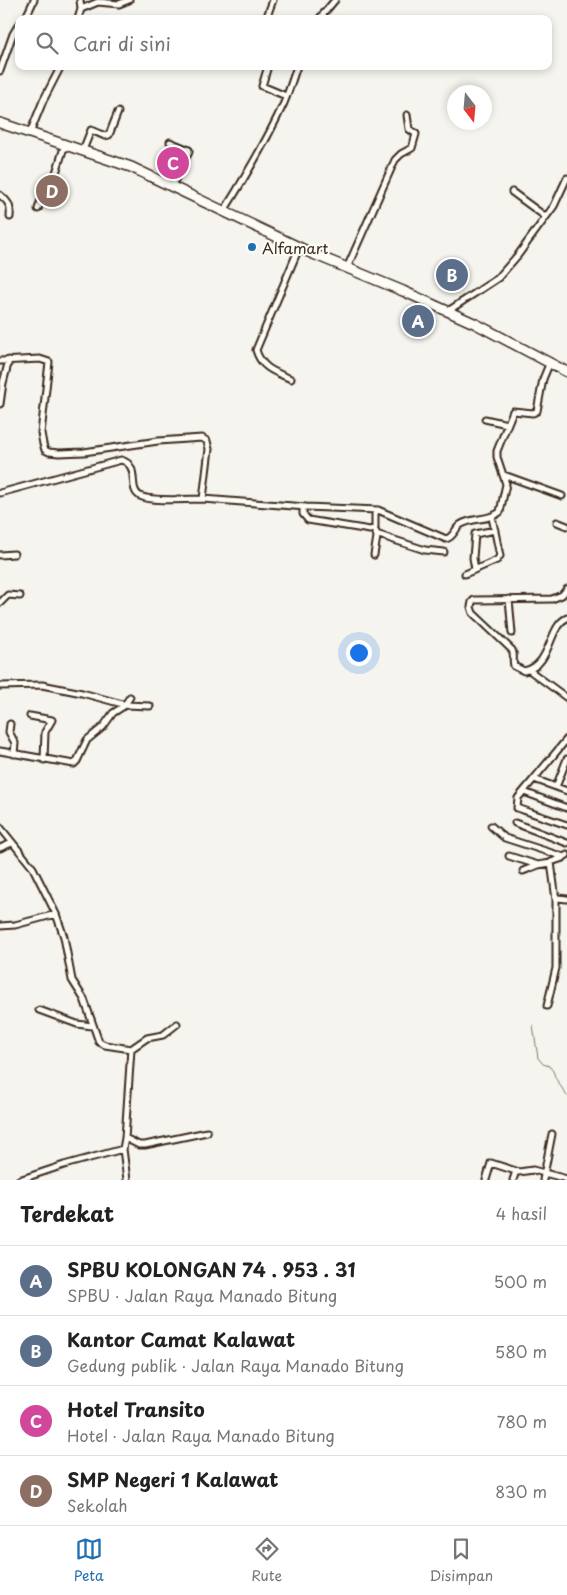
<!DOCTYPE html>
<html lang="id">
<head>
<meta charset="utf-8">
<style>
  body { margin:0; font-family:"Playpen Sans",sans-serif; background:#f6f6f6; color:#222 }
  .compass { position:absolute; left:447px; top:85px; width:45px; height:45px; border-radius:50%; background:#fff; box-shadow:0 2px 8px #0003; rotate:164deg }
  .you { position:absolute; left:358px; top:652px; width:18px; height:18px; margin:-12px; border:4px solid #fff; border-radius:50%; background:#1a73e8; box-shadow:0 0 0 8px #1a73e833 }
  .badge { display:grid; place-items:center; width:32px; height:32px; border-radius:50%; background:#1f6fb2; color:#fff; font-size:16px; font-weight:700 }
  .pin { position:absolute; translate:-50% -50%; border:2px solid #fff; box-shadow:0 1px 5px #0006 }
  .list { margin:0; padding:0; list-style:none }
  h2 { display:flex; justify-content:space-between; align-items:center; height:65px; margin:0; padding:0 20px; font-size:21px }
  h2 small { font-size:16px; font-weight:400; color:#767676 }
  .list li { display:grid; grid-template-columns:32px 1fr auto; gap:15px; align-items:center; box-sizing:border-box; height:70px; padding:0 20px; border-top:1px solid #e0e0e0 }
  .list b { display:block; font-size:19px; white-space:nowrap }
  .list p { margin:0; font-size:16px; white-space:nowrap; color:#767676 }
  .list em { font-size:16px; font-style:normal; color:#767676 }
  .icon { flex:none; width:28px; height:28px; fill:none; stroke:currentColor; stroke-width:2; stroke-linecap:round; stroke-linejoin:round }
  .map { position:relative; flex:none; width:567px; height:1180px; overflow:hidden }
  .search { position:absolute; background:#fff; box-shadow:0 2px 8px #0003; left:15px; right:15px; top:15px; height:55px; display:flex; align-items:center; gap:12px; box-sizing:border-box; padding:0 18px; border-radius:10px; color:#767676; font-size:19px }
  .sheet { height:345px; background:#fff }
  nav { display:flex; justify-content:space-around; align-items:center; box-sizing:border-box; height:70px; border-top:1px solid #e0e0e0; background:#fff; font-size:14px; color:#767676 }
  nav a { display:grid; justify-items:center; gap:2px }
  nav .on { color:#1f6fb2 }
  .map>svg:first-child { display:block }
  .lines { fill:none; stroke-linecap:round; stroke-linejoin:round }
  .stream { stroke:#84786e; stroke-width:1 }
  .street-casing { stroke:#3b2a1e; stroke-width:9 }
  .highway-casing { stroke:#3b2a1e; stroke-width:12 }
  .street { stroke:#fdfcf7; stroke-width:5 }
  .highway { stroke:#fdfcf7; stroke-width:9 }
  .poi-dot { fill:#1f6fb2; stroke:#fdfcf7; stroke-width:2 }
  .labels { text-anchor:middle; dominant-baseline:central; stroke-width:4; stroke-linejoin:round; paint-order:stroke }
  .poi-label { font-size:15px; fill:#3b2a1e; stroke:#fdfcf7; text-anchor:start }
</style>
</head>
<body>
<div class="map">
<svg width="567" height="1180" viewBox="0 0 567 1180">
  <rect width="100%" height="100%" fill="#f5f4ee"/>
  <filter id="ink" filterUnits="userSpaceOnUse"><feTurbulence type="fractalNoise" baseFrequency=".02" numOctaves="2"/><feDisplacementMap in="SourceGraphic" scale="10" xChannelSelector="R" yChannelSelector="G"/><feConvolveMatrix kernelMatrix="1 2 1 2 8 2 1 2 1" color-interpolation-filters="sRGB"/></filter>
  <g filter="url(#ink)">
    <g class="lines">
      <path class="stream" d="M 533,1025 L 538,1058 L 543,1064 L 549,1066 L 553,1071 L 556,1079 L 567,1096"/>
      <g class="street-casing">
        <path id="street" d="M 81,9 L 98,2 L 119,4 L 129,0
          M 25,19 L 34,0
          M 78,19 L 81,9 L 80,0
          M 266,19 L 273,0
          M 319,19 L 335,0
          M 268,66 L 262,86 L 286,96
          M 0,71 L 13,34 L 19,24
          M 30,133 L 43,101 L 61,66
          M 170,142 L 189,150 L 189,152 L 172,186
          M 83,150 L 91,130 L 105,136 L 109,135 L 118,112
          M 512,192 L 546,217
          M 0,195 C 9,202 11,206 10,217
          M 38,209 L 46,185 L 55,176 L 65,144
          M 224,211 C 246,176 267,140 284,103 C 289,91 293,78 297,66
          M 347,268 L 395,160 L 401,154 L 412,148 L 416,134 L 409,129 L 407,115
          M 448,311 L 498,278 L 518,255 L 554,206 L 567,178
          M 0,361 L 40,359 L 49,362 L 41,433 L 43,444 L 45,450 L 49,452 L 59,453 L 84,452 L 158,441 L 202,438 L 207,441 L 209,449 L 203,499 L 306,507 L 378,510 L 446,539 C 454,537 454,530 460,525 C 472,517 489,521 500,512 L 506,484 L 497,457 L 497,451 L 513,411 L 533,413 L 537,411 L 543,379 L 550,362
          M 291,379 C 275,372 261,368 256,350 L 299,248
          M 0,404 L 3,383 L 9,360
          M 485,419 L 507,424
          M 504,475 L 562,496
          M 0,493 L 121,460 C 141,465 127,489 140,496 C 151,502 189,499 203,499
          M 303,507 L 303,514 L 308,520 L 370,530 L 375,528 L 375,513 L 378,510
          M 557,522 L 567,526
          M 376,534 L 425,550 L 444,552
          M 0,555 L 14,554
          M 374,555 L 377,537 L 376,532
          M 475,569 L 473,558 L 475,534 L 495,530
          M 465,574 L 497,560 L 500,556 L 492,517
          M 567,589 L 562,595 L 552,599 L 474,600 L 472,602 L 471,607 L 473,613 L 512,650 C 515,655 512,660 514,666 L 524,671 C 552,666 548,626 567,618
          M 509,599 L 512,633
          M 0,603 L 8,595 L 20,596
          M 529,670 L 567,698
          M 0,686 L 42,685 L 82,693 L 126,705 L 150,706
          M 30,716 L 52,720 L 45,732 L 44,760
          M 10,724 L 9,732 L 15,743 L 14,754
          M 567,739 L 518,798 L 517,808 L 567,825
          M 0,751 L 74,764 L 77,761 L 87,740 L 103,727 L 113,713 L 124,706 L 130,697
          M 534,779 L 567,791
          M 556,787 L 567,759
          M 524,792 L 567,808
          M 515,823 L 567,843
          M 491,826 L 505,838 L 564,857 L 567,855
          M 0,827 L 33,868 L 56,914 L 64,937 L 72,980 L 84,999 L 99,1042 L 105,1045 L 131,1049 L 125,1138 L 123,1149 L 127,1180
          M 0,848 L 12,843
          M 509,856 L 538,865
          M 523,871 L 538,865 L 551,863
          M 556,900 L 551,862 L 563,858
          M 0,926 L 15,925 L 56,914
          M 547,1006 L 556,968 L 556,900 L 558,898 L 567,899
          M 39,1010 L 77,1024 L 92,1026
          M 131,1049 L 147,1038 L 163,1035 L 177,1024
          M 125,1138 L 139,1145 L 145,1145 L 207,1132
          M 19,1180 L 64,1165 L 123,1149
          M 486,1180 L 491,1163 L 519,1172 L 533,1170 L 567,1179
          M 513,1180 L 516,1171
          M 543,1180 L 552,1134"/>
      </g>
      <g class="highway-casing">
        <path id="highway" d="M 0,123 L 131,167 L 311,253 L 403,291 L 476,324 L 567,372"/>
      </g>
      <use href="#street" class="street"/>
      <use href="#highway" class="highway"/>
    </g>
  </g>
  <circle class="poi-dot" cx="252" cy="247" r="5"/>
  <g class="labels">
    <g class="poi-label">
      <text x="262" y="247">Alfamart</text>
    </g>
  </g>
</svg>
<svg class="compass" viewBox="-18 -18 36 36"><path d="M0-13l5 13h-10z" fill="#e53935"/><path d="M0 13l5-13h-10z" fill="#767676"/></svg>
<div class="you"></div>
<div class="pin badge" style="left:418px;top:321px;background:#5c6f8a">A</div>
<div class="pin badge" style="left:452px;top:275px;background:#5c6f8a">B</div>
<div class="pin badge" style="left:173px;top:163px;background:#d1479c">C</div>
<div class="pin badge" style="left:52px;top:191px;background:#8d6e63">D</div>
<div class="search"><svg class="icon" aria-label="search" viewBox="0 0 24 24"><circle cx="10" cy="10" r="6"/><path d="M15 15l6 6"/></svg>Cari di sini</div>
</div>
<section class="sheet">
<h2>Terdekat<small>4 hasil</small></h2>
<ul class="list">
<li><span class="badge" style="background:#5c6f8a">A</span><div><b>SPBU KOLONGAN 74 . 953 . 31</b><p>SPBU · Jalan Raya Manado Bitung</p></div><em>500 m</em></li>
<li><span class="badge" style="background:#5c6f8a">B</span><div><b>Kantor Camat Kalawat</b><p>Gedung publik · Jalan Raya Manado Bitung</p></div><em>580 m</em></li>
<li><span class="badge" style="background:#d1479c">C</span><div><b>Hotel Transito</b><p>Hotel · Jalan Raya Manado Bitung</p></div><em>780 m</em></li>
<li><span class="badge" style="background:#8d6e63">D</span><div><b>SMP Negeri 1 Kalawat</b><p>Sekolah</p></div><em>830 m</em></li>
</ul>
</section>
<nav>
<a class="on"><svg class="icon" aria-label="map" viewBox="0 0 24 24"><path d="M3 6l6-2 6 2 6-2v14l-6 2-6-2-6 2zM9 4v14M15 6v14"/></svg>Peta</a>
<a><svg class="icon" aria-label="directions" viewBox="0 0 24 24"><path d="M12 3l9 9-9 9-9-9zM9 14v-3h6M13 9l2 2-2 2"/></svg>Rute</a>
<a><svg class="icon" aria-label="saved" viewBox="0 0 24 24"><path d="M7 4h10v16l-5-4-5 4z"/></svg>Disimpan</a>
</nav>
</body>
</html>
